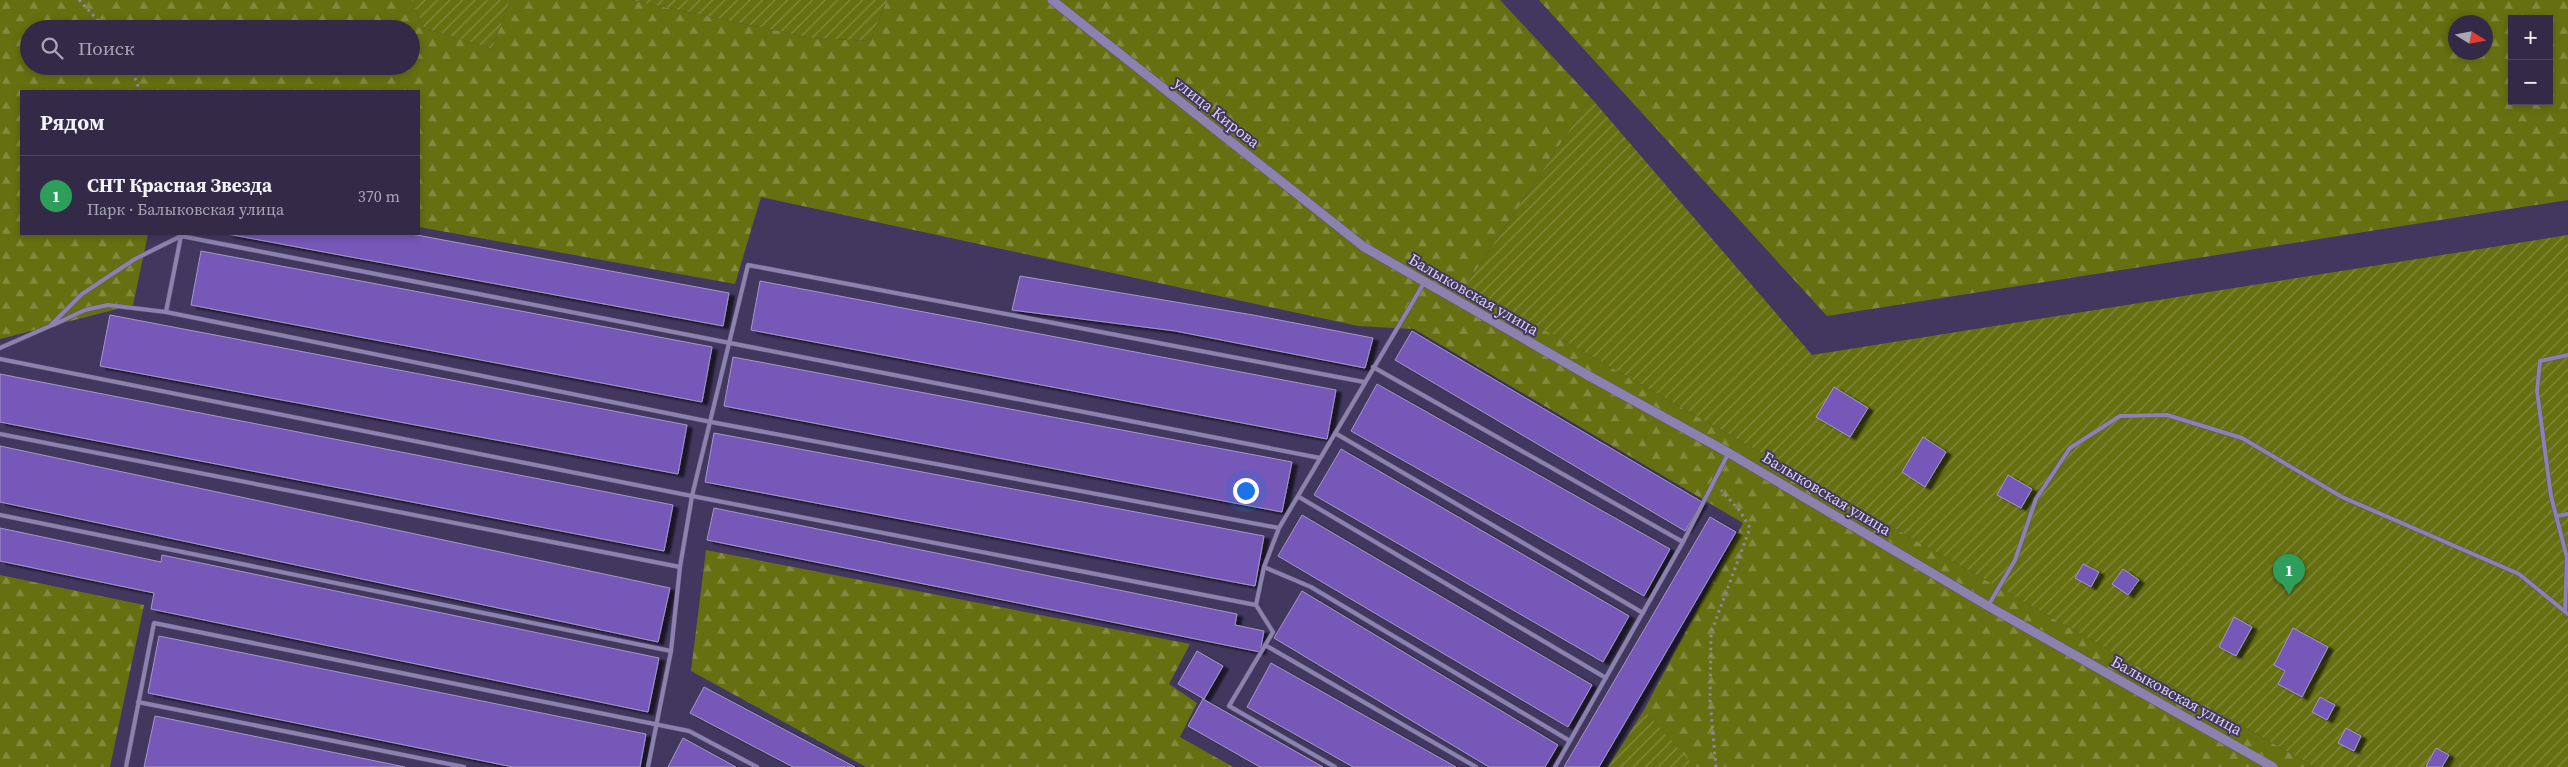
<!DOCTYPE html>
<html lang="ru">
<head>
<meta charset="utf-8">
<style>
  body { margin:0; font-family:"Source Serif 4",serif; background:#3d3652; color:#f1f3f6 }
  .controls { position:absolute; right:15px; top:15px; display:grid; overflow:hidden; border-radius:0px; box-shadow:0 2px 8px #0003 }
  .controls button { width:45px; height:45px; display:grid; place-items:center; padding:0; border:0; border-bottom:1px solid #4d4660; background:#322a47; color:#f1f3f6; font:25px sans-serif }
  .compass { position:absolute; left:2448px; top:15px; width:45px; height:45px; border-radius:50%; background:#322a47; box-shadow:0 2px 8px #0003; rotate:101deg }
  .you { position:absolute; left:1245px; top:490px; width:18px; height:18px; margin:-12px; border:4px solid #fff; border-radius:50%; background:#1a73e8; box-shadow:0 0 0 8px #1a73e833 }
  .badge { display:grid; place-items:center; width:32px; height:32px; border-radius:50%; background:#b5c249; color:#fff; font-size:16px; font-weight:700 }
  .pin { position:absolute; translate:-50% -41px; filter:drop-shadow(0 1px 2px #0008) }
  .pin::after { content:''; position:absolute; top:26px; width:18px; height:15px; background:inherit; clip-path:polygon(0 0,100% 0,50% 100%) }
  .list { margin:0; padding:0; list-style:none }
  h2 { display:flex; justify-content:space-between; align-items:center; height:65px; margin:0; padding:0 20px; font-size:21px }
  h2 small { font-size:16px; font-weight:400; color:#a8a7b4 }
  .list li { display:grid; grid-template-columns:32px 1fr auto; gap:15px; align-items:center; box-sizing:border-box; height:80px; padding:0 20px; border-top:1px solid #4d4660 }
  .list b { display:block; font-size:19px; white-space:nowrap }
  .list p { margin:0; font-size:16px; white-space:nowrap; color:#a8a7b4 }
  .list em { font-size:16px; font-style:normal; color:#a8a7b4 }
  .icon { flex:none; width:28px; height:28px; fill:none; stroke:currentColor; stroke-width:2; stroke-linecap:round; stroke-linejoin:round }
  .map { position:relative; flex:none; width:2568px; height:767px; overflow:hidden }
  .search { position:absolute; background:#322a47; box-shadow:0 2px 8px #0003; left:20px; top:20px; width:400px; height:55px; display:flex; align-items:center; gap:12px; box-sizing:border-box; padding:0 18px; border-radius:28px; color:#a8a7b4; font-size:19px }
  .panel { position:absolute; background:#322a47; box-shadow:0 2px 8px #0003; left:20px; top:90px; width:400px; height:145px; border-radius:0px }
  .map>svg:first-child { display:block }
  .forest { fill:url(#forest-firs); fill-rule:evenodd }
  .garden { fill:url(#garden-furrows) }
  .building { fill:#7558b8; stroke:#a398c7; filter:url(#shadow) }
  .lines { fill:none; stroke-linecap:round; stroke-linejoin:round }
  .service-casing { stroke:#5e5476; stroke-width:5 }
  .tertiary-casing { stroke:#5e5476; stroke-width:10 }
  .path { stroke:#8e86a6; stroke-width:3; stroke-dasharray:2.5 4; stroke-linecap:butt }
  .service { stroke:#8c82af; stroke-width:4 }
  .tertiary { stroke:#8c82af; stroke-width:9 }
  .labels { text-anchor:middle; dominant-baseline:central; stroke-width:4; stroke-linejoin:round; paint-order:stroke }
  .street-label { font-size:16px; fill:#d8d3ec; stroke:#42385f }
</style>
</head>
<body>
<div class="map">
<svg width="2568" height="767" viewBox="0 0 2568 767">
  <defs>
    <pattern id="forest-firs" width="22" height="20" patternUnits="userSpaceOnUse" patternTransform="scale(1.25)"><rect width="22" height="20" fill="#677011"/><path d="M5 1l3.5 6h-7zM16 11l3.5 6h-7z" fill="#838a3f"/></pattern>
    <pattern id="garden-furrows" width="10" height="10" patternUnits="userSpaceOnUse" patternTransform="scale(1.25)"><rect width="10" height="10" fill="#677011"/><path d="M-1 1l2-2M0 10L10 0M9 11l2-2" fill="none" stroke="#838a3f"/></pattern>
    <filter id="shadow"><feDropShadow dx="5.5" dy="3" stdDeviation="1" flood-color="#0009"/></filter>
  </defs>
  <rect width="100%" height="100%" fill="#42385f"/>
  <path class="forest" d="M 0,0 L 411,0 L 424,28 L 492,49 L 510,0 L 630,0 L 812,38 L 870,41 L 887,0 L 1500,0 L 1591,98 L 1466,285 L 2315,767 L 1694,767 L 1644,710 L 1743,523 L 1414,329 L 1358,326 L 761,197 L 735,284 L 419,227 L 419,91 L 21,91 L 21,234 L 148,234 L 133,305 L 0,339 ZM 29,29 L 411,29 L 411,66 L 29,66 Z
    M 1539,0 L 2568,0 L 2568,200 L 1827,316 ZM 2512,19 L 2549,19 L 2549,101 L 2512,101 ZM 2486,22 L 2486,52 L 2456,52 L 2456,22 Z
    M 706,550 L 1190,644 L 1169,684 L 1197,703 L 1180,737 L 1233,767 L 866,767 L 691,671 Z
    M 0,575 L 144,605 L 110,767 L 0,767 Z"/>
  <path class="garden" d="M 411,0 L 510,0 L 492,49 L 424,28 Z
    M 630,0 L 887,0 L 870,41 L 812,38 Z
    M 1591,98 L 1812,355 L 2568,235 L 2568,767 L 2315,767 L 1466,285 Z
    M 1644,710 L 1694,766 L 1694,767 L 1608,767 Z"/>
  <path class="building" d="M 227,234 L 411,234 L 729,293 L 723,326 Z
    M 201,251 L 712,347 L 702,402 L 191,305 Z
    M 1020,276 L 1253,315 L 1373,338 L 1365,368 L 1175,331 L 1012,310 Z
    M 760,281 L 1336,390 L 1327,439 L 751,330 Z
    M 110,315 L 687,425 L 678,474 L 100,366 Z
    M 1412,331 L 1702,502 L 1685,531 L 1395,360 Z
    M 733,357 L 1292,462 L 1282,512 L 724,406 Z
    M 0,374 L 673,505 L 664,551 L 0,422 Z
    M 1377,384 L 1670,549 L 1644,596 L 1351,431 Z
    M 1834,387 L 1868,408 L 1850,437 L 1816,417 Z
    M 714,433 L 1264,536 L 1255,586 L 705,482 Z
    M 1923,437 L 1946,452 L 1925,487 L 1902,472 Z
    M 0,446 L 670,588 L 658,642 L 0,502 Z
    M 1341,449 L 1629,616 L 1603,662 L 1314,495 Z
    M 2008,475 L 2032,489 L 2021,508 L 1997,495 Z
    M 714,508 L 1237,614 L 1235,625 L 1264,631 L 1260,652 L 707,540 Z
    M 1302,515 L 1592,685 L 1568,727 L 1278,556 Z
    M 1710,517 L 1736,532 L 1599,767 L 1564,767 Z
    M 0,528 L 161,562 L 162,555 L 659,658 L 648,712 L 151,609 L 154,593 L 0,561 Z
    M 2083,564 L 2099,572 L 2091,587 L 2075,578 Z
    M 2123,569 L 2139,580 L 2128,595 L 2112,584 Z
    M 1302,591 L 1558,745 L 1545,767 L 1489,767 L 1274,638 Z
    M 2234,617 L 2252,627 L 2236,656 L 2219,647 Z
    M 2293,628 L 2328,647 L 2302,697 L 2278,684 L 2285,671 L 2274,665 Z
    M 159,636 L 646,734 L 640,767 L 513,767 L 148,693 Z
    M 1197,651 L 1223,666 L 1204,699 L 1178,684 Z
    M 1271,663 L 1456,767 L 1353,767 L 1247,707 Z
    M 704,687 L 855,767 L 793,767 L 690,713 Z
    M 2320,697 L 2335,705 L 2327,720 L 2312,712 Z
    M 1203,699 L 1323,767 L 1260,767 L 1188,726 Z
    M 155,716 L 405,767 L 144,767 Z
    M 2346,728 L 2361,736 L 2354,751 L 2338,743 Z
    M 683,738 L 736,767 L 668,767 Z
    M 2436,748 L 2449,755 L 2442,767 L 2428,767 L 2426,766 Z"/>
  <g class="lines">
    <g class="service-casing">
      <path id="service" d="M 53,325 L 85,310 L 108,305 L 166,312
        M 0,348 L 50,326 L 82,294 L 135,259 L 181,236
        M 0,359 L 692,496 L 1256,605 L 1264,567 L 1279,528 L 1424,283
        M 1373,367 L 1683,542
        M 1335,433 L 1643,613
        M 0,434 L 680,567
        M 1299,497 L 1606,678
        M 0,515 L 671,651
        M 2557,516 L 2568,514
        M 1279,528 L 711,422 L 166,312 L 181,236 L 1320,458
        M 1264,567 L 1311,587 L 1570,741
        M 1256,605 L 1273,632 L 1229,706 L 1335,767
        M 1988,606 L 2015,560 L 2036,499 L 2070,448 L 2120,416 L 2167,415 L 2242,438 L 2342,497 L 2519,574 L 2568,614
        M 2565,612 L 2567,558 L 2551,496 L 2537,391 L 2540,361 L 2568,355
        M 1265,645 L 1476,767
        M 138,702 L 464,767
        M 126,767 L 154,623 L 689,731 L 757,767
        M 648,767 L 671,651 L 680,567 L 692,496 L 748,265 L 1364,382
        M 1555,767 L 1683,542 L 1728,454"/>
    </g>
    <g class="tertiary-casing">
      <path id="tertiary" d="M 1052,0 L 1364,247 L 1589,376 L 1729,453 L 1988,606 L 2273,767"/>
    </g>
    <path class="path" d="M 79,0 L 106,29
      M 130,66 L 140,91
      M 1716,767 L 1710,700 L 1711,633 L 1750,528 L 1740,511 L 1721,490"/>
    <use href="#service" class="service"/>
    <use href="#tertiary" class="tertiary"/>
  </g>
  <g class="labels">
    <g class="street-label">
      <text transform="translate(1217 112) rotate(38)">улица Кирова</text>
      <text transform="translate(1474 294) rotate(30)">Балыковская улица</text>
      <text transform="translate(1827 493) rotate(31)">Балыковская улица</text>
      <text transform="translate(2177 695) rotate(29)">Балыковская улица</text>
    </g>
  </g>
</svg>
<div class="controls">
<button>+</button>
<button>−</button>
</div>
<svg class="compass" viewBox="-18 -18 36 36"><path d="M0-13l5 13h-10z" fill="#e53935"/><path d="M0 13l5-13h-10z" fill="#a8a7b4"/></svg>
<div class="you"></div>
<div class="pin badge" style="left:2289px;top:595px;background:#2e9e5b">1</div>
<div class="search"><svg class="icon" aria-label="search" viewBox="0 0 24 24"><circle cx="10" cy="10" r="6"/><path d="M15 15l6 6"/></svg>Поиск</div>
<section class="panel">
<h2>Рядом<small></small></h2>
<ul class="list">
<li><span class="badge" style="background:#2e9e5b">1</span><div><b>СНТ Красная Звезда</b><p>Парк · Балыковская улица</p></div><em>370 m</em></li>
</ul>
</section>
</div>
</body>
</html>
